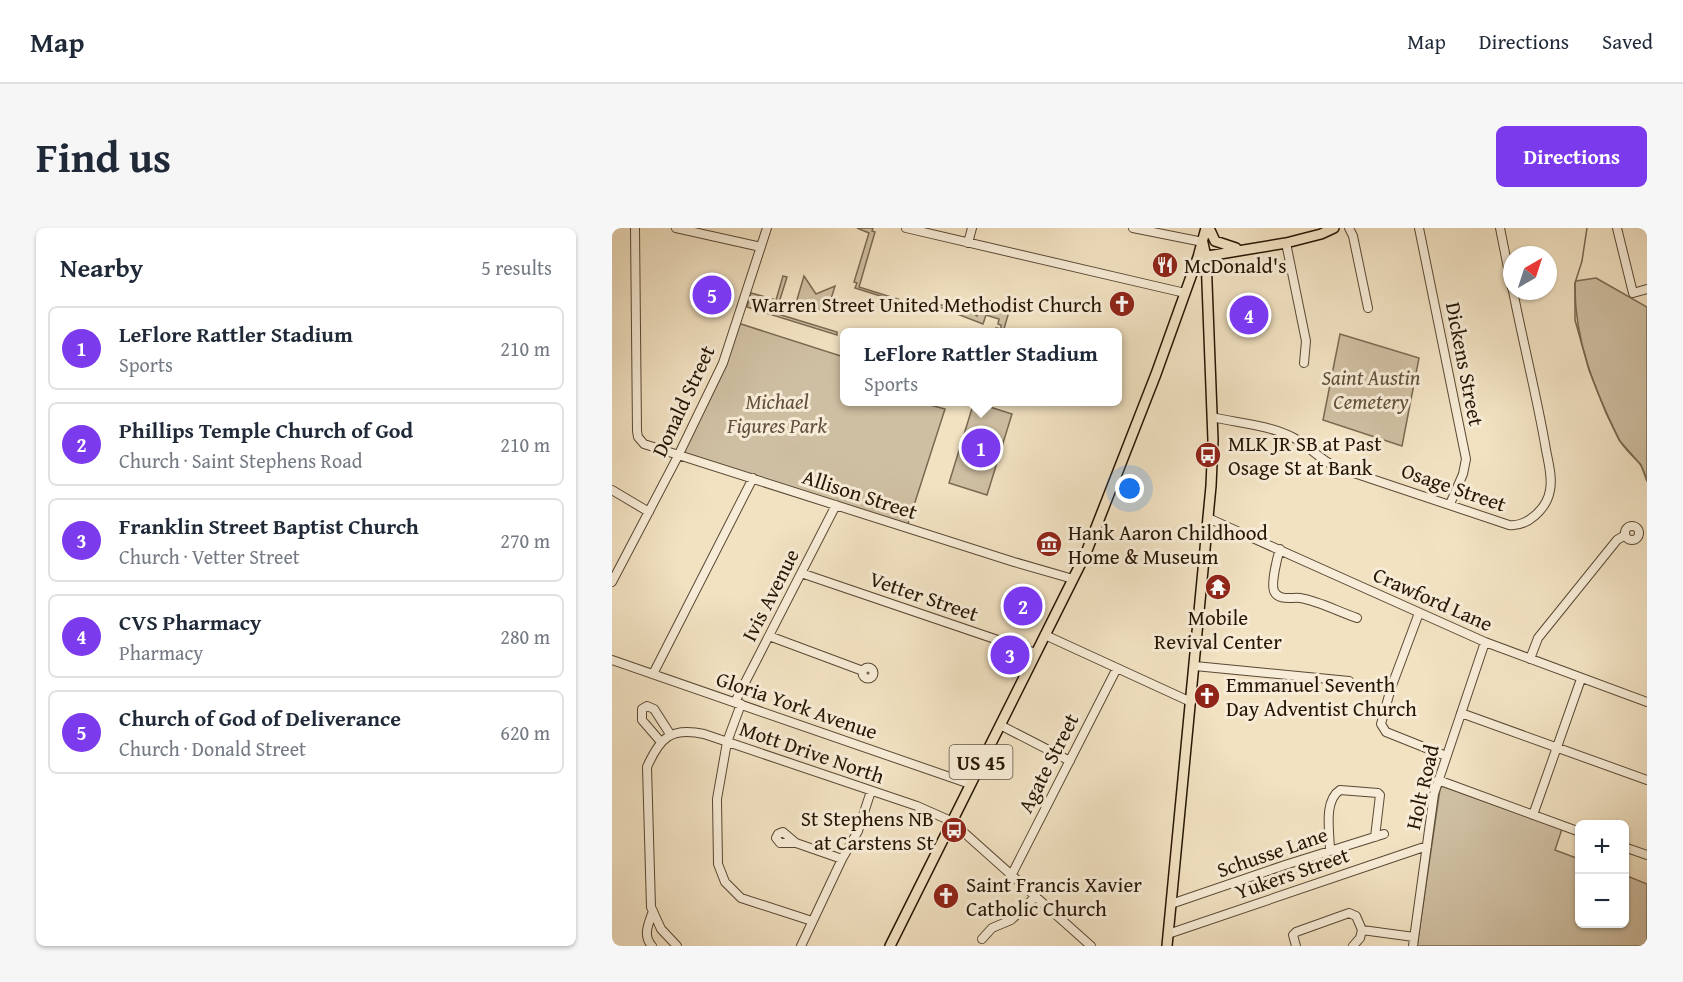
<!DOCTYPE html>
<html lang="en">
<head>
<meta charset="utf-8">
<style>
  body { margin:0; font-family:"Gentium Book Plus",serif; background:#f6f6f7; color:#1f2937 }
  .controls { position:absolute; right:18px; bottom:18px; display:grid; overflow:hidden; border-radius:9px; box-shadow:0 2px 4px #0004 }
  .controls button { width:54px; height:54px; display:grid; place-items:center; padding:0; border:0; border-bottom:2px solid #e0e1e3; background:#fff; color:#1f2937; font:30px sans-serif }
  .compass { position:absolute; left:891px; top:18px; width:54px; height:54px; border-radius:50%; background:#fff; box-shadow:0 2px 4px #0004; rotate:39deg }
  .you { position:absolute; left:518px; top:261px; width:21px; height:21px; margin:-15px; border:4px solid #fff; border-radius:50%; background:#1a73e8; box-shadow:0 0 0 9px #1a73e833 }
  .badge { display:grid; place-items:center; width:39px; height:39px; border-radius:50%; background:#7c3aed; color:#fff; font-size:20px; font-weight:700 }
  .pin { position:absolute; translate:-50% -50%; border:3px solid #fff; box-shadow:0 2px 6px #0006 }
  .popup { position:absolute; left:228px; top:100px; width:282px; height:78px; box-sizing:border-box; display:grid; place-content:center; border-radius:9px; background:#fff; filter:drop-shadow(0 2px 4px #0005); font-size:20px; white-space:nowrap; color:#747a83 }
  .popup b { font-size:22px; color:#1f2937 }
  .popup::after { content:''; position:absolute; left:50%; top:100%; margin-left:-12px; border:12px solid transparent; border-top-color:#fff }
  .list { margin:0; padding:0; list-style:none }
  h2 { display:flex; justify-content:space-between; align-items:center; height:78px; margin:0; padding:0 24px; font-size:26px }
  h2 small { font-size:20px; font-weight:400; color:#747a83 }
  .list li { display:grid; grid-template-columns:39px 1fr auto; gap:18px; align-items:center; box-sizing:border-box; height:84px; margin:0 12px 12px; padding:0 12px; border:2px solid #e0e1e3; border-radius:9px }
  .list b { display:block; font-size:22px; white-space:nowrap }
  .list p { margin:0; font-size:20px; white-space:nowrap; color:#747a83 }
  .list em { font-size:20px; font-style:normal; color:#747a83 }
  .map { position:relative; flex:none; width:1035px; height:718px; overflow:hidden; border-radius:9px }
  header { display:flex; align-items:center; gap:36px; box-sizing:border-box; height:84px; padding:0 30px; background:#fff; border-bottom:2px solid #e0e1e3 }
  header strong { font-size:28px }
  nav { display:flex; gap:33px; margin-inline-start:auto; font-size:21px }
  .intro { display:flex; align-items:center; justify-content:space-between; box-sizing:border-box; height:144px; padding:0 36px }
  h1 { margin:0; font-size:42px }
  .button { padding:15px 27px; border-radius:9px; background:#7c3aed; color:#fff; font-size:21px; font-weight:700 }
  main { display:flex; gap:36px; padding:0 36px }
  aside { flex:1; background:#fff; border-radius:9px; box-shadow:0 2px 4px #0004 }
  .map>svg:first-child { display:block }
  .green { fill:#cfbfa2; stroke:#7a6a52; stroke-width:1.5 }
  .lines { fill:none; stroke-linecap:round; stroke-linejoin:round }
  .stream { stroke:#77664f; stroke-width:1.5 }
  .minor-casing { stroke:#594833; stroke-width:10 }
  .major-casing { stroke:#261503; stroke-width:12 }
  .minor { stroke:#f7ecd7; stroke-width:8 }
  .major { stroke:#f2e2c2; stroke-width:9 }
  .labels { text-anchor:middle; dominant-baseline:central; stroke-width:6; stroke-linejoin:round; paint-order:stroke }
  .shield { fill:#f7ecd7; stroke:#655643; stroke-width:1.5 }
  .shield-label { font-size:20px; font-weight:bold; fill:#261503 }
  .poi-label { font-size:21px; fill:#261503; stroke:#f7ecd7; text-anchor:start }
  .street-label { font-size:21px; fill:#261503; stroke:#f7ecd7 }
  .park-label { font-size:21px; font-style:italic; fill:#61503b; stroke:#f7ecd7 }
</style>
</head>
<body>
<header>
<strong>Map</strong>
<nav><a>Map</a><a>Directions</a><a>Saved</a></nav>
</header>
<div class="intro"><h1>Find us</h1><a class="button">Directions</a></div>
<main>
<aside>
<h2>Nearby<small>5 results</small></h2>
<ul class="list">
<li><span class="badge">1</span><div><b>LeFlore Rattler Stadium</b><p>Sports</p></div><em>210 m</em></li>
<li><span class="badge">2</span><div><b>Phillips Temple Church of God</b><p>Church · Saint Stephens Road</p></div><em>210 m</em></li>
<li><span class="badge">3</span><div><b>Franklin Street Baptist Church</b><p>Church · Vetter Street</p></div><em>270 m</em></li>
<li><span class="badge">4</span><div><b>CVS Pharmacy</b><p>Pharmacy</p></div><em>280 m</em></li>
<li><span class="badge">5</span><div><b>Church of God of Deliverance</b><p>Church · Donald Street</p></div><em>620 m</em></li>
</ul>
</aside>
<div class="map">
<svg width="1035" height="718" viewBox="0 0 1035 718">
  <rect width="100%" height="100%" fill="#f2e2c2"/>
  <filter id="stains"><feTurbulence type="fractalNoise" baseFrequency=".00333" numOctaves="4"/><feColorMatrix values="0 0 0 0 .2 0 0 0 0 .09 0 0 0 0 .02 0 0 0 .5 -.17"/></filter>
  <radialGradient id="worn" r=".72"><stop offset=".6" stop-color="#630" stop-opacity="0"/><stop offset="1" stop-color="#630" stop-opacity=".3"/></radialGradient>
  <path class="green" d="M 245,0 L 261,0 L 260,3 L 263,4 L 247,59 L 311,79 L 313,73 L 361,85 L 365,88 L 370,71 L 399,77 L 391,104 L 383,104 L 384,100 L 389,101 L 389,97 L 386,96 L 387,91 L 374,87 L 371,96 L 322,77 L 314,77 L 313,82 L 243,60 L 245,55 L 242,54 L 257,5 Z
    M 171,48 L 175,49 L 164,84 L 166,86 L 225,104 L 225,107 L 135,79 L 139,65 L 164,72 Z
    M 192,48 L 204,66 L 223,58 L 215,84 L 184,75 Z
    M 984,50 L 1035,79 L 1035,253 C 1033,247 1031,240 1028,236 C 1021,228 1011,220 1007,211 C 982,161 962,111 963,55 L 964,53 Z
    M 126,95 L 232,129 L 232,174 L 307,174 L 333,181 L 295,299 L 69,227 Z
    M 728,106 L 807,130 L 790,218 L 711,192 Z
    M 362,174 L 400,186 L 375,267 L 337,255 Z
    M 830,558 L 950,601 L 943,622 L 967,631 L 968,696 L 1012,696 L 1013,647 L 1035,656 L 1035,718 L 805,718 L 828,561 Z"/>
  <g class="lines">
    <path class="stream" d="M 975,0 L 970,33 L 963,55 L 963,92 L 977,142 L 994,185 L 1007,212 L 1029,237 L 1035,253"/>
    <g class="minor-casing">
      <path id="minor" d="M 23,0 L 25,203 L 26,209 L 32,216 L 402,334 L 461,351
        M 64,0 L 149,19
        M 294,0 L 573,65
        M 521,0 L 591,14
        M 737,0 L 741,8 L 756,80
        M 807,0 L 854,231 L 851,246 L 838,276
        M 888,0 L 900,60
        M 1005,0 L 1021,65 L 1035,61
        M 356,15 L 360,0
        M 674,15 L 694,113 L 692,135
        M 600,189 C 626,195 658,197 682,210 C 697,218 708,232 724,239 L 897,297 C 915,299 935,281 938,262 C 941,248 935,230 933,216 C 924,165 911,114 901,63
        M 0,262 L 37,284
        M 596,290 L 873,414 L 1035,474
        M1013 305a7 7 0 1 1 14 0a7 7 0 1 1-14 0Z
        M 668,321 C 665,330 659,355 662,363 C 666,373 680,369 688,370 C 707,373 727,384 745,390
        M 189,345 L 424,425
        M 0,354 L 66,228 L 111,135 L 155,0
        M 807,385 L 779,460 L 769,496 L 774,504 L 834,528
        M 433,407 L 579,474
        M 157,408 L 251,443
        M 918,431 L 926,410 L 1005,312 L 1013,307
        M 0,432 L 358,556
        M 583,438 L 737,453
        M250.5 445a5.5 5.5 0 1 1 11 0a5.5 5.5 0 1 1-11 0Z
        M 41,446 L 141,250
        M 123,474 L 224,277
        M 129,476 L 115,514 L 105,571 L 106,636 L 113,654 L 129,670 L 200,693
        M 849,485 L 1035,552
        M 388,497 L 458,533
        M 49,514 L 30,492 L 30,481 L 35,478 L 42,481 L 58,506
        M 826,552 L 968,604
        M 921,587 L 969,451
        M 171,604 L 184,615 L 168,615 L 164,610 L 166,606 Z
        M 184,615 L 230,631
        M 1012,619 L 1035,627
        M 718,623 C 718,605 711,573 728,562 L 766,565 L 768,567 L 763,609
        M 400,646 L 505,440
        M 559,676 L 673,637 L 772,606
        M 556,706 L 815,618
        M 370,711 L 380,700 L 399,692 L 424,668
        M 40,718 C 30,707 37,695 41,683
        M 65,718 L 49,701 L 39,679 L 35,539 C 48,510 58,499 92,506 L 305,578 L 339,593 L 479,718
        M 189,718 L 230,631 L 246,603 L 259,563
        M 684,718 L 681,707 L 684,704 L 737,685 L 744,688 L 750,702
        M 741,718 L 748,710 L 750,702 L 802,709
        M 801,718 L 822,566 L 873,414"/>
    </g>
    <g class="major-casing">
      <path id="major" d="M 597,0 L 603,13 L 624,20
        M 590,29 L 674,15 L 709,6 L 722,0
        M 278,718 L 474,325 L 544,146 L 586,29 L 594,0
        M 555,718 L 599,258 L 601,212 L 594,29 L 591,15"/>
    </g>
    <use href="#minor" class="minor"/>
    <use href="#major" class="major"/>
  </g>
  <defs>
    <g id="restaurant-disc" transform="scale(1.35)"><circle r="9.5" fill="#8f2418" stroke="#f7ecd7"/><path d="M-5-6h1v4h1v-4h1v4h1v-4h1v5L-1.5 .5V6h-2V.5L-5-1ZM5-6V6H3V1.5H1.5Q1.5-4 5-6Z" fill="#fff"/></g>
    <g id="church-disc" transform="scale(1.35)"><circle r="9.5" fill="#8f2418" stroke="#f7ecd7"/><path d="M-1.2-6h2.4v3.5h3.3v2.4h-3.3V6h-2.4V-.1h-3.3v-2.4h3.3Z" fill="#fff"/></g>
    <g id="bus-disc" transform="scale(1.35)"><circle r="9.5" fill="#8f2418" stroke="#f7ecd7"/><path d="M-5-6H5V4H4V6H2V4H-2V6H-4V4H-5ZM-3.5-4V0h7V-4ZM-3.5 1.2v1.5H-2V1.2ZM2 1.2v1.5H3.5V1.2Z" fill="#fff"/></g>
    <g id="museum-disc" transform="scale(1.35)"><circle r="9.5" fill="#8f2418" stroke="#f7ecd7"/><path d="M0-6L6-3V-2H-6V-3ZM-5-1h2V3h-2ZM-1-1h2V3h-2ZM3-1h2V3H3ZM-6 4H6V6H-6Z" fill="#fff"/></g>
    <g id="temple-disc" transform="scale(1.35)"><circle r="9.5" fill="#8f2418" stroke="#f7ecd7"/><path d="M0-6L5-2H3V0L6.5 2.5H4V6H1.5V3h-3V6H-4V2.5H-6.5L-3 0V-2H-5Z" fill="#fff"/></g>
  </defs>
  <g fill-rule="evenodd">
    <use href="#restaurant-disc" x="553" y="37"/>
    <use href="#church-disc" x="510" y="76"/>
    <use href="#bus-disc" x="596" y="227"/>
    <use href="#museum-disc" x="437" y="316"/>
    <use href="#temple-disc" x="606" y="359"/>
    <use href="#church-disc" x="595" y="468"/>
    <use href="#bus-disc" x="342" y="602"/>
    <use href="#church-disc" x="334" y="668"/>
  </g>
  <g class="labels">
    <rect class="shield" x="337.5" y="517" width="63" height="34" rx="4.5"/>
    <g class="shield-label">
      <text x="369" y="534">US 45</text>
    </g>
    <g class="poi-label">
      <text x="572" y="37">McDonald's</text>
      <text x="490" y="76" text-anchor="end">Warren Street United Methodist Church</text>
      <text x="616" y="215">MLK JR SB at Past<tspan x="616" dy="24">Osage St at Bank</tspan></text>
      <text x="456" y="304">Hank Aaron Childhood<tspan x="456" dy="24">Home &amp; Museum</tspan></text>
      <text x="606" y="389" text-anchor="middle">Mobile<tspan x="606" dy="24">Revival Center</tspan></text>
      <text x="614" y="456">Emmanuel Seventh<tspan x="614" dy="24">Day Adventist Church</tspan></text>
      <text x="322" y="590" text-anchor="end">St Stephens NB<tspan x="322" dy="24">at Carstens St</tspan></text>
      <text x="354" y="656">Saint Francis Xavier<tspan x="354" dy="24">Catholic Church</tspan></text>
    </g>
    <g class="street-label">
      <text transform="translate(853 136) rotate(79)">Dickens Street</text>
      <text transform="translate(71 173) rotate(-65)">Donald Street</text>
      <text transform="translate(842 259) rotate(19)">Osage Street</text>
      <text transform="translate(248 266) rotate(18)">Allison Street</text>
      <text transform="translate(158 367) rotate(-63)">Ivis Avenue</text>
      <text transform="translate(312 368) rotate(19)">Vetter Street</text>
      <text transform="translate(821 371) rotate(24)">Crawford Lane</text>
      <text transform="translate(185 477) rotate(19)">Gloria York Avenue</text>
      <text transform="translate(200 524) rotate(19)">Mott Drive North</text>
      <text transform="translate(436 535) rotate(-63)">Agate Street</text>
      <text transform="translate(810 559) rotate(-77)">Holt Road</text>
      <text transform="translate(660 624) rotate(-19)">Schusse Lane</text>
      <text transform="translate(680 645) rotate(-19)">Yukers Street</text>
    </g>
    <g class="park-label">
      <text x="759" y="149">Saint Austin<tspan x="759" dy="24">Cemetery</tspan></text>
      <text x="165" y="173">Michael<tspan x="165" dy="24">Figures Park</tspan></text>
    </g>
  </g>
  <rect width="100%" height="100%" filter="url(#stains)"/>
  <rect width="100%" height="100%" fill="url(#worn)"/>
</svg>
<div class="controls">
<button>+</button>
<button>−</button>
</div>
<svg class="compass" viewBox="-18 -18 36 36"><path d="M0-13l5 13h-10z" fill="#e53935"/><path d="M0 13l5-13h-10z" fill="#747a83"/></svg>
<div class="you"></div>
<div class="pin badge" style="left:369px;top:220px">1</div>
<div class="popup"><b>LeFlore Rattler Stadium</b>Sports</div>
<div class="pin badge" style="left:411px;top:378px">2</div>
<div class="pin badge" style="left:398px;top:427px">3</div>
<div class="pin badge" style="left:637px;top:87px">4</div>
<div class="pin badge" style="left:100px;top:67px">5</div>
</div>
</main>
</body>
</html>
